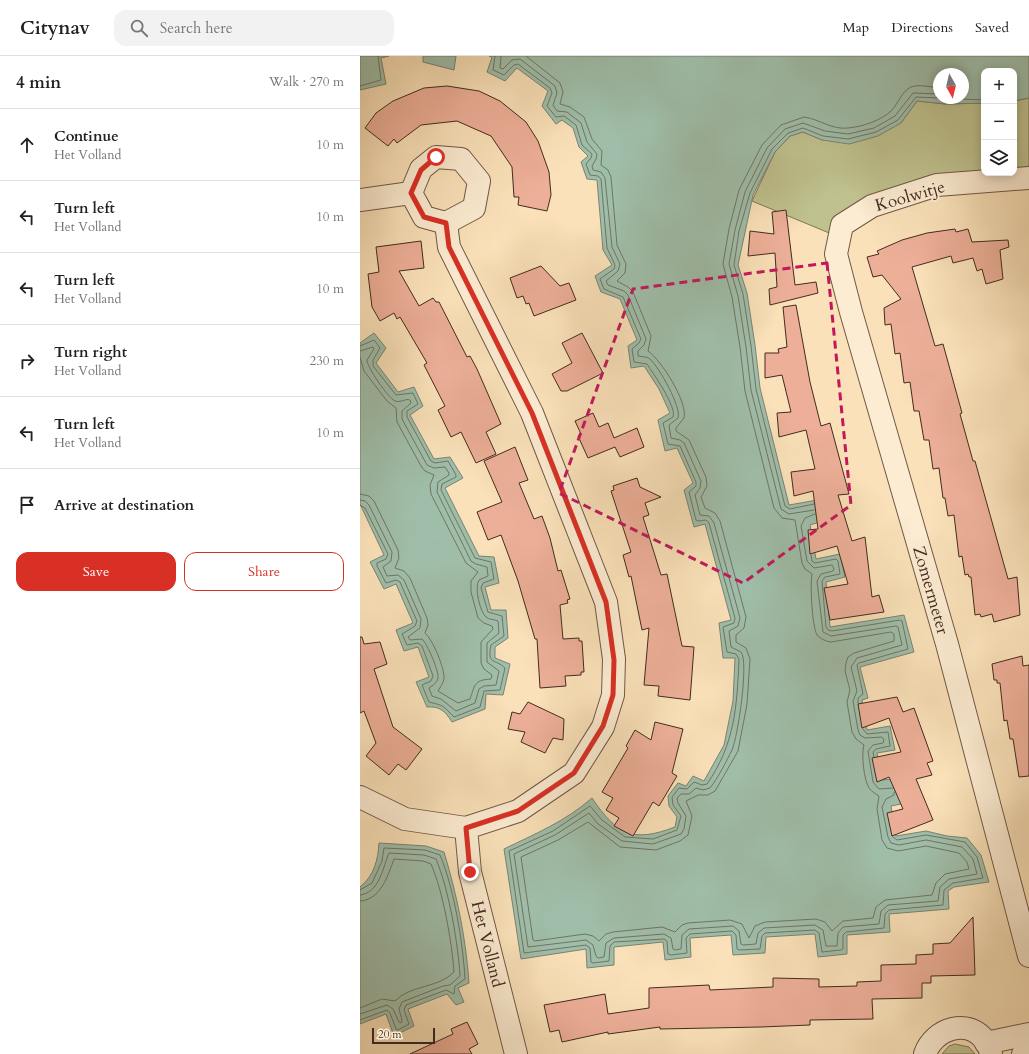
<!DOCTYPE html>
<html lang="en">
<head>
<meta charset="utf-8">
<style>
  body { margin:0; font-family:Cardo,serif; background:#f2f2f2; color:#222 }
  .controls { position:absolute; right:12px; top:12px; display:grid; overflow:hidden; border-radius:8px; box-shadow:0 2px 10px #0003 }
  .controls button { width:36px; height:36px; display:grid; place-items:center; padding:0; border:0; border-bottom:1px solid #e0e0e0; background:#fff; color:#222; font:20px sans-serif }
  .compass { position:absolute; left:573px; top:12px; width:36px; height:36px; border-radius:50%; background:#fff; box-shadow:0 2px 10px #0003; rotate:172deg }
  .scale { position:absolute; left:12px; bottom:10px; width:63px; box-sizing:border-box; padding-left:4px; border:2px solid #432b20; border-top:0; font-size:11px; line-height:14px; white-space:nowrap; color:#432b20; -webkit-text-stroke:3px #fcecd2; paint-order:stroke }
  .stop { position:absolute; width:12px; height:12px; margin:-9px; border:3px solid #d93025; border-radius:50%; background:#fff }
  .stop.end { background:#d93025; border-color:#fff; box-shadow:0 1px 4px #0008 }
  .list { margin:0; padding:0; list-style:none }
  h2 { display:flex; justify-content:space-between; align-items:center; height:52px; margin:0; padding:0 16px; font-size:17px }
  h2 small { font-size:13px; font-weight:400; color:#767676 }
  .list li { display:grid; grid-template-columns:26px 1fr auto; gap:12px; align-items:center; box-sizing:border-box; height:72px; padding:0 16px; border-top:1px solid #e0e0e0 }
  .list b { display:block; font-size:15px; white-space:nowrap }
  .list p { margin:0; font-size:13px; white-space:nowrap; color:#767676 }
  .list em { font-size:13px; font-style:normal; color:#767676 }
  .actions { display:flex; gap:8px; padding:12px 16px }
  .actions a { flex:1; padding:9px 0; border:1px solid #d93025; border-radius:12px; text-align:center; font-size:14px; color:#d93025 }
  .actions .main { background:#d93025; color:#fff }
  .icon { flex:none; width:22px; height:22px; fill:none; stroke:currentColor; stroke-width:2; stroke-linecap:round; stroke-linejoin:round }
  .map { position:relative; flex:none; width:669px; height:998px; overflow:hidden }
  header { display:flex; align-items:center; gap:24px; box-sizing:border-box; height:56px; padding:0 20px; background:#fff; border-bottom:1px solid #e0e0e0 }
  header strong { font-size:19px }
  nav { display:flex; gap:22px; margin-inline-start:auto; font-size:14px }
  .search { width:280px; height:36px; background:#f2f2f2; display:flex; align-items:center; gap:10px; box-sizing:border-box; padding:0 14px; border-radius:12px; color:#767676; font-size:15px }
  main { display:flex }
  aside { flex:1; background:#fff }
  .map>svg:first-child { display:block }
  .green { fill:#bfc28f; stroke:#817658 }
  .water { fill:#9fbeaa; stroke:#7a8373; fill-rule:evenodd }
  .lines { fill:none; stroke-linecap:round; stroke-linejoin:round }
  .shore { stroke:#717465; stroke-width:1 }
  .building { fill:#edaf98; stroke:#432b20 }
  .minor-casing { stroke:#715846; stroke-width:24 }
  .minor { stroke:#fcecd2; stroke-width:22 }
  .route { stroke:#d93025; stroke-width:5 }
  .marked { fill:none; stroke:#c2185b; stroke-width:3; stroke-dasharray:8 5; stroke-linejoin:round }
  .labels { text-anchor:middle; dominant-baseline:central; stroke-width:4; stroke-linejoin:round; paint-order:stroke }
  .street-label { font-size:17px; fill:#432b20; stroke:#fcecd2 }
</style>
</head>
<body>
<header>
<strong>Citynav</strong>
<div class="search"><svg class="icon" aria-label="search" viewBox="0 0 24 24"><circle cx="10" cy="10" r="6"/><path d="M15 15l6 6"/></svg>Search here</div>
<nav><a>Map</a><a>Directions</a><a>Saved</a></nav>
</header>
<main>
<aside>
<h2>4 min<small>Walk · 270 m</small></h2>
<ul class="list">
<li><svg class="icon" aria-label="ahead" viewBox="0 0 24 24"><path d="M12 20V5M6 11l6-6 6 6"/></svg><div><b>Continue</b><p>Het Volland</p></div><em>10 m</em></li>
<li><svg class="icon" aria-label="left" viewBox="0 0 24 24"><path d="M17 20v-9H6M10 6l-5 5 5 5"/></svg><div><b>Turn left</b><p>Het Volland</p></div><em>10 m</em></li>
<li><svg class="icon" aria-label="left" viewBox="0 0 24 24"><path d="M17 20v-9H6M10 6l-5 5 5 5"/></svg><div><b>Turn left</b><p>Het Volland</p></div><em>10 m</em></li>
<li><svg class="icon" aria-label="right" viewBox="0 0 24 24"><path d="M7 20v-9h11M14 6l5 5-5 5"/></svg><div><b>Turn right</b><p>Het Volland</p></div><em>230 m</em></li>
<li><svg class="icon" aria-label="left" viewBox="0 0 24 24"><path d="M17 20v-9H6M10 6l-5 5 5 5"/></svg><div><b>Turn left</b><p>Het Volland</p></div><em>10 m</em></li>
<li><svg class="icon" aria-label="arrive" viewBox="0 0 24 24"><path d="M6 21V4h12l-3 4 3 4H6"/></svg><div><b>Arrive at destination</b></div></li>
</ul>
<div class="actions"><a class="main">Save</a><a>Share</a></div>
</aside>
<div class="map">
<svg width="669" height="998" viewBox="0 0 669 998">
  <rect width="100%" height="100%" fill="#fae1b9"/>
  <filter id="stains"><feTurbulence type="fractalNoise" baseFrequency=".005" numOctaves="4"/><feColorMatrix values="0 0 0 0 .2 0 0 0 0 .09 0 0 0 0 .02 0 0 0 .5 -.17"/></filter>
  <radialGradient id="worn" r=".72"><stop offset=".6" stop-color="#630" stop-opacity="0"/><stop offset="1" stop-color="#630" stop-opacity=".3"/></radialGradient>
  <path class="green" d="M 669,42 L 669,116 L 654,117 L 654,45 Z
    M 557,45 L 586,48 L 624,47 L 624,117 L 591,121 L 474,179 L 392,145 L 415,96 L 430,80 L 443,76 L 462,84 L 541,67 Z
    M 595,988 L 609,991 L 615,998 L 582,998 L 589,990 Z"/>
  <path class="water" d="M 0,0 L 29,0 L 21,2 L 26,28 L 0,34 Z
    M 63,0 L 96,0 L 94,14 L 63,6 Z
    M 129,0 L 669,0 L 669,42 L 654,45 L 654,15 L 624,15 L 624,47 L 586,48 L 557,45 L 541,67 L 518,80 L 489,88 L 462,84 L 443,76 L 430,80 L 415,96 L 393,139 L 378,209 L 387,237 L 395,289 L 400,332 L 429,449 L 463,443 L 466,464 L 450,469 L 456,503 L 480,498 L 485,521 L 466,526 L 470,571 L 544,559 L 554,596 L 500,611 L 508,642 L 502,644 L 507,674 L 530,670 L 535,694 L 517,697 L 522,724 L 541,722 L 546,747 L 531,750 L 536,780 L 566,775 L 587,780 L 607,782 L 621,799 L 629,826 L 594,831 L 588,835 L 589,853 L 529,858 L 530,876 L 487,879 L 487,898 L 458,901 L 455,878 L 406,881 L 405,897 L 373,899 L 371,879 L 330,882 L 331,901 L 305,904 L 303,886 L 254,891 L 254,909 L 227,912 L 226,893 L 161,903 L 144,793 C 175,778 206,765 232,742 C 257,779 273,787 315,771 L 317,761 L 309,750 L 308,740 L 318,727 L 326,730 L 333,720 L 344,725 L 364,689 L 373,645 L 375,602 L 363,602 L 359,567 L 371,564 L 345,468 L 334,471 L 324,434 L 333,427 L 317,392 L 305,395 L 298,364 L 310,357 L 299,333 L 284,310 L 271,312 L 268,290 L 277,284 L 260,243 L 241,236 L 235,220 L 252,209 L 243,194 L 237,124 L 227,123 L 221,106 L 228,100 L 219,91 L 213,72 L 202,64 L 196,68 L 182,50 L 188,35 L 157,12 L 145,25 L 127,16 L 132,1 ZM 579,18 L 603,18 L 603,42 L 579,42 Z
    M 14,277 L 26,292 L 16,307 L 38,336 L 54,331 L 63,350 L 50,359 L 74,403 L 90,401 L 103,422 L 85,432 L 119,500 L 134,501 L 139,527 L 125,531 L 131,554 L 146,554 L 148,582 L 135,591 L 135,602 L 150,608 L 143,639 L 126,638 L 125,653 L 92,666 C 85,655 80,650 67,651 L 56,626 L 69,621 L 58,591 L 44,595 L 36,574 L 53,567 L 36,528 L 24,533 L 10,506 L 24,499 L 0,448 L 0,287 Z
    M 19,787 L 66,790 L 84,796 C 97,839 106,883 109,927 L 98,932 L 104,946 L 96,949 L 87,938 L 48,953 L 54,970 L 34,980 L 26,958 L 0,968 L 0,831 C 14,820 18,804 19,787 Z"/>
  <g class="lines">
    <path class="shore" d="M 135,0 L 133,14 L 144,19 L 154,9 L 158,8 L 190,32 L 192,37 L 187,50 L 196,61 L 204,60 L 216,69 L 222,89 L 232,98 L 231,102 L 226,108 L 230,119 L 238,120 L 241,123 L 247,192 L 255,209 L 254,213 L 240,223 L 244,233 L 263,241 L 281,283 L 279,287 L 272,293 L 274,306 L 287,308 C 293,317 317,351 313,361 L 303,367 L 308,388 L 320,390 L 336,426 L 336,430 L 329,436 L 336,464 L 338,465 L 346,464 L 349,467 L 375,562 L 374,567 L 363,571 L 367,596 L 376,598 L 379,603 C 377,650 375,688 347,728 L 342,729 L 334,726 L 327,733 L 319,732 L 312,741 L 313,749 L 321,760 L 317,774 L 293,783 L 265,781 L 242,764 L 230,750 L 193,775 L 149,795 L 164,897 L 226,889 L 230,892 L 231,906 L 233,907 L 249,905 L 250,890 L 254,886 L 304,883 L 307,885 L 308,898 L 311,899 L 327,897 L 326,882 L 330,878 L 372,875 L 376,879 L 377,893 L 379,894 L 400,893 L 402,880 L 405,877 L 455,874 L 459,877 L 462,896 L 481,894 L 483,893 L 483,879 L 486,876 L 524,872 L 525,858 L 529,854 L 583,849 L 584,834 L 593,827 L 623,822 L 617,801 L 605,786 L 566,779 L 537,784 L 533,781
      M 141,0 L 140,12 L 143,13 L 152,4 L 160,3 L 195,30 L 197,37 L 193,49 L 197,55 L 207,56 L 221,67 L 227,86 L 237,98 L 236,103 L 232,110 L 233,114 L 241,116 L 245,122 L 252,191 L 260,208 L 258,215 L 246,225 L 248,229 L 264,235 L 268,239 L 286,283 L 284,289 L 278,295 L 278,300 C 282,301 286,300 290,303 C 299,311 322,352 318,362 L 309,369 L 311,382 L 320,384 L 324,387 L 341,425 L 340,432 L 335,439 L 340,459 L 349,460 L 354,467 L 380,562 L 378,570 L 369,575 L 371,591 L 381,596 C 389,606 378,680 372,694 C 366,706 358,722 350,732 L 343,734 L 336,732 L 329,738 L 321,738 L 317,742 L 318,747 L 326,760 L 324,773 L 321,778 L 293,788 L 262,785 L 238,768 L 229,757 L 195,779 L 154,798 L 168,891 L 226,884 L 233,889 L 236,900 L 238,902 L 244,901 L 246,887 L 254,882 L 304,878 L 311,882 L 313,893 L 315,894 L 321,893 L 322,879 L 329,873 L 373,870 L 379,875 L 381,888 L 383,889 L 396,888 L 398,877 L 404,872 L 455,869 L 463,874 L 466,890 L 477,890 L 478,877 L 483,871 L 519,868 L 521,855 L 528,849 L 578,845 L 580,831 L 589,823 L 617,818 L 613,803 L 602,791 L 566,784 L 539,789 L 531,787 L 528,781 L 522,751 L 526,743 L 534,739 L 534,736
      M 166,0 L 200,27 L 203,36 L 200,48 L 210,51 L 224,61 L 232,83 L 242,95 L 241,109 L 248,114 L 251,121 L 257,189 L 266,208 L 265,217 L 257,225 L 268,231 L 273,236 L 291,280 L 288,295 C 301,304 328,346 324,362 L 316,372 L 316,375 L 329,384 L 346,421 L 347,430 L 341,441 L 345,452 L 355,457 L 360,465 L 386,561 L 384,572 L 376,579 L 376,586 L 386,592 L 390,603 L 387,648 L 378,695 L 355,735 L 348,739 L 338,739 L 326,745 L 332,760 L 328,779 L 320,785 L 296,794 L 260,791 L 228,766 L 198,784 L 161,801 L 173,884 L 175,885 L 225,878 L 233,880 L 239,885 L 246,878 L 253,876 L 302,871 L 315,876 L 322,869 L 328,867 L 370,864 L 382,868 L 389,882 L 395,870 L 405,866 L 456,863 L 465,866 L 472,875 L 483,865 L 513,862 L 516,851 L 525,844 L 572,839 L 576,827 L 585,818 L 609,813 L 607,806 L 599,797 L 566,790 L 538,795 L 527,792 L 522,784 L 517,753 L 519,740 C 516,738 512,736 509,732 C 504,724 501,698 504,689 L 496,683 L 492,676 L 487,646 L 490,634 L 485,615 L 486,607 L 488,601 L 494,597 L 534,585 L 534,578 L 531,576 L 471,586 C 465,585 461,583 457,579 C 452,570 450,529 452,518 L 445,513 L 442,507 L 435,464 L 422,462 L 414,452 L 385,335 L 380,291 L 372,241 L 363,208 L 369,173 L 379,134 L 402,89 L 421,69 L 444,61 C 459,63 472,74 488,72 C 502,71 522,64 531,55 C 538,48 542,35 551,31 C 559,28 571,31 579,32
      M 0,30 L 21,24 L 18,0
      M 0,290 L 14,284 L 20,292 L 13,304 L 13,310 L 36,339 L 53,337 L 58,348 L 47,355 L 47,361 L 71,405 L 75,407 L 88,405 L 96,419 L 96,421 L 82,428 L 81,434 L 115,502 L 131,506 L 134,523 L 123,527 L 121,532 L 128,556 L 142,560 L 144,580 L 131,589 C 127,610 135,602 145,612 L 140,634 L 124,635 L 120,651 L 94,661 C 82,649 85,650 69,646 L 62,629 L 71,625 L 73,620 L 62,590 L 58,587 L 47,589 L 42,578 L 55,570 L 57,565 L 40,526 L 36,524 L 26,527 L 17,510 L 17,507 L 26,503 L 28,498 L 5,452 L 0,449
      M 0,295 L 13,291 L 14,293 L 7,304 C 7,311 28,342 35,345 C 41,347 46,342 50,344 L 51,347 L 42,355 L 42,363 L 67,409 L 74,412 L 85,411 L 89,417 L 89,419 L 78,426 L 77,436 L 111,505 L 116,508 L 127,511 L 128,520 L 119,524 C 114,531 120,556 126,561 C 129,564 134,563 138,565 L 139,577 L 127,587 L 127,606 L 139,615 L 136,629 L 124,630 L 119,633 L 115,647 L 96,655 L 81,643 L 72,640 L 69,632 C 73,629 77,627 78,622 C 79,615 67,587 62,583 L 50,584 L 48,581 L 60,572 L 61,563 L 44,524 L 38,519 L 27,520 L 23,511 L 31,505 L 32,496 L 9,449 L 5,445 L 0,444
      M 0,301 L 4,315 L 27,345 L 36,352 L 37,366 L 61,410 L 65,415 L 74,419 L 70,429 L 71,438 L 106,507 L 118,516 L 111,525 L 111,536 L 118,562 L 124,567 L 132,570 L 133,573 L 121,586 L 121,607 L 124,613 L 132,619 L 131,623 C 113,624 115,630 110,643 L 98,647 L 78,635 C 80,631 83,628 84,623 C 85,613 73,584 65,577 L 68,569 L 67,562 L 50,522 L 44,515 L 35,512 L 39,502 L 38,494 L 14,445 L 9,440 L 0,438
      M 454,448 L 430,453 L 425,450 L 396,333 L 391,290 L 383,238 L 374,209 L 379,175 L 390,137 L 412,93 L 428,77 L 443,72 L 463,80 L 488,83 L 516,76 L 538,64 L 556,41 L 624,44
      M 454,454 L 429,458 L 421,453 L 391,334 L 386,291 L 378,240 L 369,208 L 375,174 L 385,136 L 407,92 L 425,73 L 443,67 L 465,75 L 488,78 L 514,72 L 535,60 L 553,37 L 579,38
      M 455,458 L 445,462 L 441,470 L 447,505 L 454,512 L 472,509 L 474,513 L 473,515 L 461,518 L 457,525 L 463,576 L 471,580 L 536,570 L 538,571 L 542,589 L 497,602 L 491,611 L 497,635 L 493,645 L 498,674 L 500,679 L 505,682 L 522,681 L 524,684 L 523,687 L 513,689 L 508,695 L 513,726 L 519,733 L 533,732
      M 451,499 L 452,505 L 455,507 L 476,503 L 478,505 L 480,518 L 465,521 L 462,525 L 466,571 L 468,574 L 472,575 L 540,564 L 542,565 L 548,593 L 499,607 L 497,609 L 503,638 L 498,642 L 498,647
      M 503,673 L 507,678 L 528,676 L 530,690 L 516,693 L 513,696 L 514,701
      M 0,834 L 12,827 L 22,805 L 24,792 L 65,794 L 80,799 C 94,832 103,887 105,923 L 95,930 L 94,938 L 86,934 L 46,949 L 44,954 L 49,968 L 38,974 L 36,973 L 30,957 L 27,954 L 0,964
      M 0,839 C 20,837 23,810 29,797 L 64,799 L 76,803 C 89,834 98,887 100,920 L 90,929 L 83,930 L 42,946 L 39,953 L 42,964 L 41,967 L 39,966 L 33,953 L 27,949 L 0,958
      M 0,845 C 21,844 28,819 34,803 L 63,805 L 71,808 C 83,835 92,887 94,916 C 79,932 50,929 35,945 L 22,943 L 0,952"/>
  </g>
  <path class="building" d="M 87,30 L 119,35 L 140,45 L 166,66 L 178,85 L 189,116 L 191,139 L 187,155 L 158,149 L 159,141 L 154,141 L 152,111 L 131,80 L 115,73 L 97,65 L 61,69 L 37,87 L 34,83 L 28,90 L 5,72 L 16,57 L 33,45 L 64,32 Z
    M 426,154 L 435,229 L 456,226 L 458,237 L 410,249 L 409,233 L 417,231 L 415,197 L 388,200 L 390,175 L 414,178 L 412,156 Z
    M 595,173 L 596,176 L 608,173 L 612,186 L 648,184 L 649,191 L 640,194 L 643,223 L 626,228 L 622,213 L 617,215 L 613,202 L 593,207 L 591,200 L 552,211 L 575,290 L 583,288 L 602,357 L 600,358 L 613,405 L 615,405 L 648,523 L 657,521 L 660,559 L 634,566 L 632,558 L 621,561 L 620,558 L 615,559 L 611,521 L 609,521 L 608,518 L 605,519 L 602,500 L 599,501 L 594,459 L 588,460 L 585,442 L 583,442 L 579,412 L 573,413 L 569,384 L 564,384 L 559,355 L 554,355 L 550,326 L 544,327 L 540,297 L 535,298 L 531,268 L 525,269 L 524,252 L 541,243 L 522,219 L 513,221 L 507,201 L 519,198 L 517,195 L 542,184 L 567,177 Z
    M 61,185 L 64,212 L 39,215 L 59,250 L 73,242 L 76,246 L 79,246 L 107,301 L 110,300 L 117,313 L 141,368 L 126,376 L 136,398 L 116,407 L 101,376 L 91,381 L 78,354 L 85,350 L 64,309 L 67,307 L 40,261 L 37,263 L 34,257 L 20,265 L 12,251 L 8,218 L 19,216 L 16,191 Z
    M 181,210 L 200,230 L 209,227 L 216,244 L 174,260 L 169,247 L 166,248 L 163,240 L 157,242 L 150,222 Z
    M 436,249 L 450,326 L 461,370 L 470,367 L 489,438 L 478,439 L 492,485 L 505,481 L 512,541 L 519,539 L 524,556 L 470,564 L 464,532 L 488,528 L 477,490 L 450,498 L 448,474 L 458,473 L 453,435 L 434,440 L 431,416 L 455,413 L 446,374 L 419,381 L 417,357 L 431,356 L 422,319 L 405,322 L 405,297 L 419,297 L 418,293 L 427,291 L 423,251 Z
    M 222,277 L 243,317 L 207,335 L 201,335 L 192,318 L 212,307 L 202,287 Z
    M 233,357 L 239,371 L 248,367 L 254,382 L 277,372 L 284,391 L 260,401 L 255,391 L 228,402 L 218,380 L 221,378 L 215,365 Z
    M 155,391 L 168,424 L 159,427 L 174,463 L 182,460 L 190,482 L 198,515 L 201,514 L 210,543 L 207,544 L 208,547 L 200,549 L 203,583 L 219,582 L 219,585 L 222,585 L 224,616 L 221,616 L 221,619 L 205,620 L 206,630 L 180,632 L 177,583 L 175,583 L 158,525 L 141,479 L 128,484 L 117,456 L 142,446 L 124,405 Z
    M 277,422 L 280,431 L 301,441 L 285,447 L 289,459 L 283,461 L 301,519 L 307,518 L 322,590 L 334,591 L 330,644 L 298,640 L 299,630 L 284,629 L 289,572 L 282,574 L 271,520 L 269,521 L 263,499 L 271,496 L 251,435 L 254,434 L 253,430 Z
    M 0,581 L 2,581 L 4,588 L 20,586 L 27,608 L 14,613 L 33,671 L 62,693 L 46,714 L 38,708 L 29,719 L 6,700 L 16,687 L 4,655 L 0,657 Z
    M 662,600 L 663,610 L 669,609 L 669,720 L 659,721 L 653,683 L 650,683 L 647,664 L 644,665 L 640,627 L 637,627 L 637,624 L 634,624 L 632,608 Z
    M 537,641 L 543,656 L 554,652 L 573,705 L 567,707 L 572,719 L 556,723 L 573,764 L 532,780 L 527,757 L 543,753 L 529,721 L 517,726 L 512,702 L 541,696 L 529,662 L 502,672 L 498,648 Z
    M 168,646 L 204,663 L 203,684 L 193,682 L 185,697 L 161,686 L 165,676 L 148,673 L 152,656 L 160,658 Z
    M 295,666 L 323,673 L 312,717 L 317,720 L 299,750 L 293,746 L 273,780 L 254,770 L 259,762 L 246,754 L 253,742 L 242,736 L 268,692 L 266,690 L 275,674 L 291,684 Z
    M 613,861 L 615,919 L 571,920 L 571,927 L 562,927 L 562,942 L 512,943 L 513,963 L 450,964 L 450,969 L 401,971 L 300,973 L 300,971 L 248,978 L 248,976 L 202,986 L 199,974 L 190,976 L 184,949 L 245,938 L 248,958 L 289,952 L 289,932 L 349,929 L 350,934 L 413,931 L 413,922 L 459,923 L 459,931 L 497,930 L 497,926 L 521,925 L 521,909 L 556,908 L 556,899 L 573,898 L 573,888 L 590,887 Z
    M 107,966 L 118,988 L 109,993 L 112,998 L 50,998 L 93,978 L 91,973 Z"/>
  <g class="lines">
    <g class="minor-casing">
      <g id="minor">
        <path d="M 76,101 L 101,103 L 119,125 L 114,152 L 86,167 L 64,161 L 51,137 L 61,113 Z"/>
        <path id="s1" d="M 669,122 L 577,129 L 512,150 L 482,169 L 476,198 L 491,256 L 587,588 L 669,900"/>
        <path d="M 0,144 L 51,137"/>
        <path id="s2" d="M 86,167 L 89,191 L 172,357 L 246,546 L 254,603 L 253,639 L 243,671 L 214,717 L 158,755 L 106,772 L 110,816 L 156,998"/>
        <path d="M 0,741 L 45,763 L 106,772"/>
        <path d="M 626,987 L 669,978"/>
        <path d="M 565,998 C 574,972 609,961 626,986 C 629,990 630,994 631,998"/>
        <path d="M 663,998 L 669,995"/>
      </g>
    </g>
    <use href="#minor" class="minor"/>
  </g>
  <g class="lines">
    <path class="route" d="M 76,101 L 61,114 L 51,137 L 64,161 L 86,167 L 89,191 L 172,357 L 246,546 L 254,604 L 253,639 L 243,670 L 214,717 L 158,755 L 106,772 L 110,816"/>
  </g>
  <path class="marked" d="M 467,207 L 491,449 L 383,527 L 199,437 L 273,233 Z"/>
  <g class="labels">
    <g class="street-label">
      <text transform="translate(550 140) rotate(-16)">Koolwitje</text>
      <text stroke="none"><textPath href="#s1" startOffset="575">Zomermeter</textPath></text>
      <text stroke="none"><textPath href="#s2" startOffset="835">Het Volland</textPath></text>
    </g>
  </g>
  <rect width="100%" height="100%" filter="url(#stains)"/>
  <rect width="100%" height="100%" fill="url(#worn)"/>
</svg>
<div class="controls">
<button>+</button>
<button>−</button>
<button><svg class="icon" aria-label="layers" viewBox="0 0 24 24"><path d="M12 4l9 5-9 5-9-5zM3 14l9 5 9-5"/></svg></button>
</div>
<svg class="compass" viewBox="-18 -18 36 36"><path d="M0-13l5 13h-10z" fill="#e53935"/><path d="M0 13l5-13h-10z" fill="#767676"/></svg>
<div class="scale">20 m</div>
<div class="stop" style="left:76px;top:101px"></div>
<div class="stop end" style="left:110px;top:816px"></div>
</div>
</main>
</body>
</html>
